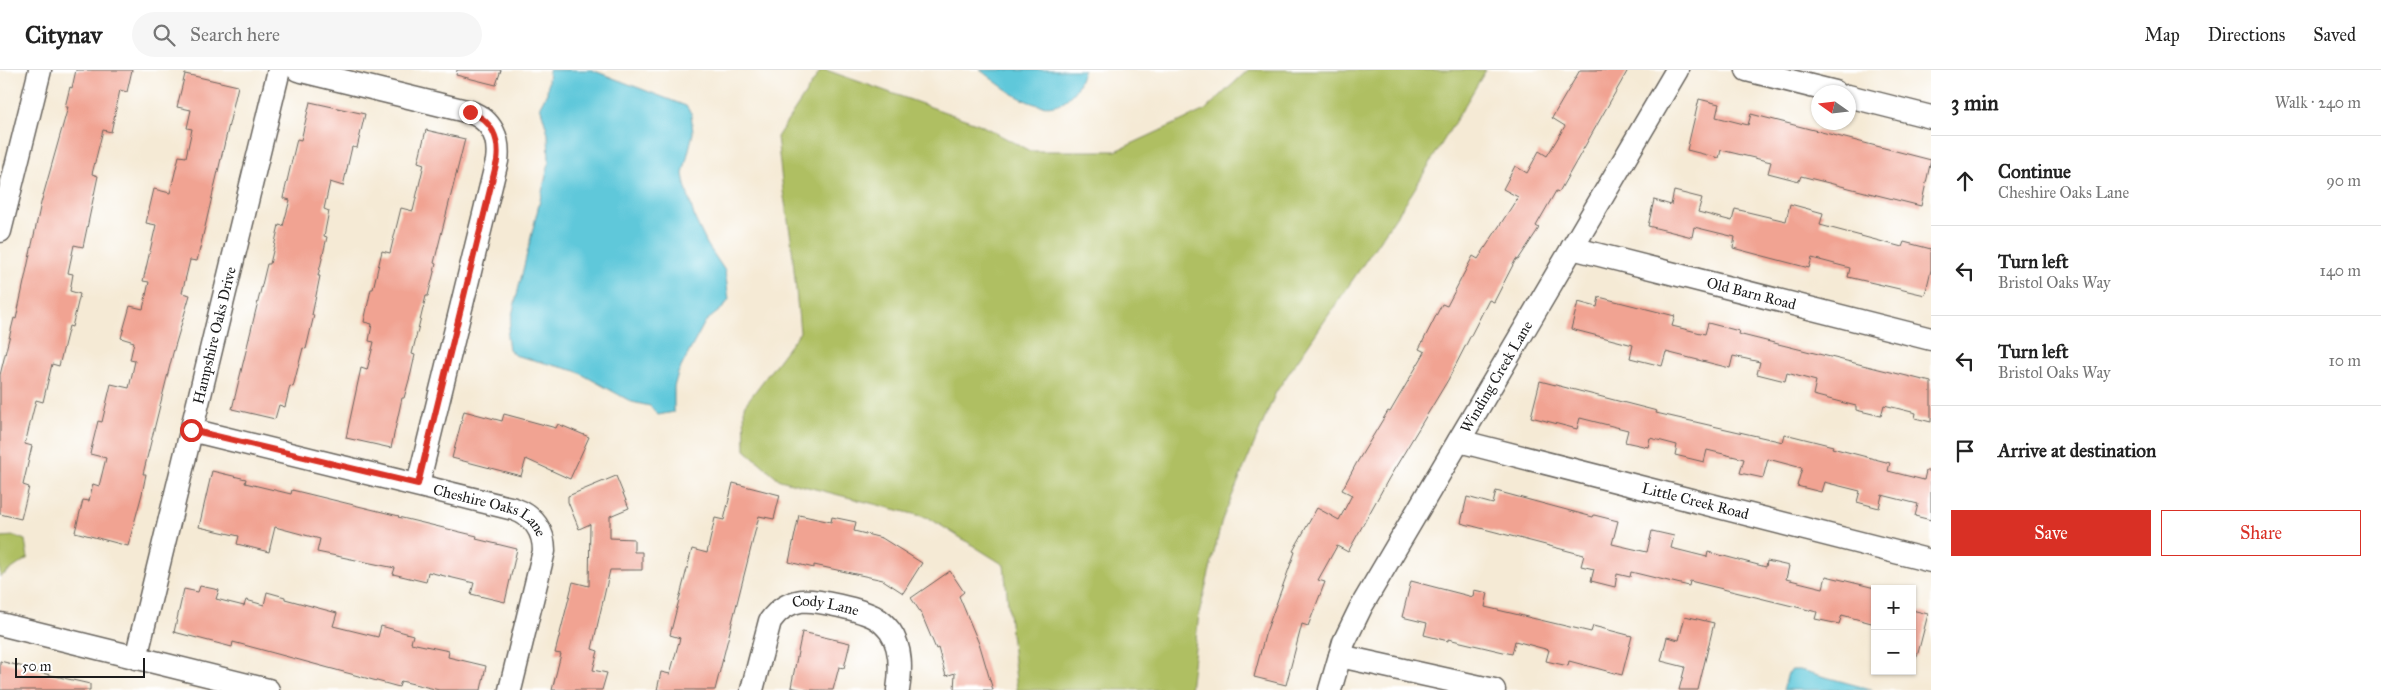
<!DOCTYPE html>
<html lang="en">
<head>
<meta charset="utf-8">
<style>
  body { margin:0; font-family:"IM FELL Great Primer",serif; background:#f6f6f6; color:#222 }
  .controls { position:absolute; right:15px; bottom:15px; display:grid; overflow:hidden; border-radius:0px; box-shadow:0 1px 4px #0004 }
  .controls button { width:45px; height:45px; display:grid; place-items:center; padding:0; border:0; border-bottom:1px solid #e0e0e0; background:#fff; color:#222; font:25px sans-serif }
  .compass { position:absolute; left:1811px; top:15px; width:45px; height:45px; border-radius:50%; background:#fff; box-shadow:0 1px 4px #0004; rotate:284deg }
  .scale { position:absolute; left:15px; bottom:12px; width:130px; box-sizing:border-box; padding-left:5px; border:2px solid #1c1c1c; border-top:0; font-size:14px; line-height:18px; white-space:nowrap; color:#1c1c1c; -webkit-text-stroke:4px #fff; paint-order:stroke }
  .stop { position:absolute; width:15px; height:15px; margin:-11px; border:4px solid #d93025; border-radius:50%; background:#fff }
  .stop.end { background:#d93025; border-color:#fff; box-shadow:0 1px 5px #0008 }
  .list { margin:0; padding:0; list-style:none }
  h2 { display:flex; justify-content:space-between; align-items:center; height:65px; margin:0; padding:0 20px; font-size:21px }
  h2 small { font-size:16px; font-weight:400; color:#767676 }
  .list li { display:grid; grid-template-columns:32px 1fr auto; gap:15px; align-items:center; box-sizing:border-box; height:90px; padding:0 20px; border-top:1px solid #e0e0e0 }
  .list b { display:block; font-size:19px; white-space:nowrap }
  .list p { margin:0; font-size:16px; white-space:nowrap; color:#767676 }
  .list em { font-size:16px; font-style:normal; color:#767676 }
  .actions { display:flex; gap:10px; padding:15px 20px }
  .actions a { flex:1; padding:11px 0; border:1px solid #d93025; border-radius:0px; text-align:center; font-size:18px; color:#d93025 }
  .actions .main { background:#d93025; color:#fff }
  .icon { flex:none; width:28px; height:28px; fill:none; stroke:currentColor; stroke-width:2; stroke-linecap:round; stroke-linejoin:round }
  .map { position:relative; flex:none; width:1931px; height:620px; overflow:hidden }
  header { display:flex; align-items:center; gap:30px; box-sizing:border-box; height:70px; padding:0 25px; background:#fff; border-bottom:1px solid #e0e0e0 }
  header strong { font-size:24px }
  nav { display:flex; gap:28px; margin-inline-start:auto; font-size:18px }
  .search { width:350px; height:45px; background:#f6f6f6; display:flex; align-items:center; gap:12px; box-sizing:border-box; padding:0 18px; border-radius:28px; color:#767676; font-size:19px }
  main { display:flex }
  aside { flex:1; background:#fff }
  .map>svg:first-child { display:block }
  .green { fill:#afbf62; stroke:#666e3f }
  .water { fill:#5fc8da; stroke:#3e727b }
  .building { fill:#f1a392 }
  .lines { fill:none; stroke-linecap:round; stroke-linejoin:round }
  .minor-casing { stroke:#68645d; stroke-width:25 }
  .minor { stroke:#fff; stroke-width:22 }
  .route { stroke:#d93025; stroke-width:6 }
  .labels { text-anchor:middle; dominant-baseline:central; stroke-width:4.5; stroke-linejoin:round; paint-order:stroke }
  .street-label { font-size:15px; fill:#1c1c1c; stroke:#fff }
</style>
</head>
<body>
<header>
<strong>Citynav</strong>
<div class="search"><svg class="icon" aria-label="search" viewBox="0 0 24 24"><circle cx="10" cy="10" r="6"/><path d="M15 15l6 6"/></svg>Search here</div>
<nav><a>Map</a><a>Directions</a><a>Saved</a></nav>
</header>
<main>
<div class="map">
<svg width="1931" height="620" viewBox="0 0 1931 620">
  <rect width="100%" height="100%" fill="#fff"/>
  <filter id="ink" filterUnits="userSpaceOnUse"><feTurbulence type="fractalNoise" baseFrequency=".02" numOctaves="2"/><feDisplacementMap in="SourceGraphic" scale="10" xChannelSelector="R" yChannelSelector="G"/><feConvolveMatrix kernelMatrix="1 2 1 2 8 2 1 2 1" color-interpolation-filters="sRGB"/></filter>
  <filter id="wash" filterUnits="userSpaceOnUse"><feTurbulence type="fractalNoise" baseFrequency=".0096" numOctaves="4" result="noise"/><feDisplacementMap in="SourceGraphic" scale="20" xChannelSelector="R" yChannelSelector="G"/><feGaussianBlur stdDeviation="1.12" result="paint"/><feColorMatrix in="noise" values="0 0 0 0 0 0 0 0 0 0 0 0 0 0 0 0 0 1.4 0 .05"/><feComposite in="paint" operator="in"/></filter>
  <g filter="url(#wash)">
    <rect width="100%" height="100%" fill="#f5ead5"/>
    <path class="green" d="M 821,0 L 826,0 L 979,54 L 1030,81 L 1116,81 L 1205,40 L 1248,0 L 1486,0 L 1412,123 L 1276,322 L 1222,450 L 1199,544 L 1190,620 L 1017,620 L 1004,495 L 929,448 L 780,410 L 745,380 L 744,336 L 800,262 L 791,168 L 783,121 L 777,67 Z
      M 15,466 L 25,470 L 28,488 L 0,507 L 0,467 Z"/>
    <path class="water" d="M 549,0 L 592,0 L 686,36 L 691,43 L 693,63 L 683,104 L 685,115 L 695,149 L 707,174 L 725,201 L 729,229 L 724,237 L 705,252 L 678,303 L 674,317 L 674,342 L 658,345 L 650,336 L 632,332 L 576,301 L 514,285 L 509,279 L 507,266 L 549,93 L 548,63 L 540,36 L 547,23 Z
      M 980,0 L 1084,0 C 1080,8 1078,18 1072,24 C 1045,55 1003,17 980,0 Z
      M 1792,600 L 1800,600 L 1873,620 L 1783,620 L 1788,603 Z"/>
    <g id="blocks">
      <path class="building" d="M 76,0 L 132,0 L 127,22 L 120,20 L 111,62 L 103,60 L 92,104 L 98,106 L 83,177 L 74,175 L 68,203 L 73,204 L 70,221 L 80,224 L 72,257 L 69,256 L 59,296 L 52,294 L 43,332 L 36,330 L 25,374 L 32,376 L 23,415 L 29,417 L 21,449 L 0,444 L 0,305 L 14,248 L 16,249 L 41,133 L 68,37 L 65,37 L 70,17 L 72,18 Z
        M 457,0 L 501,0 L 496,15 L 456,5 Z
        M 1580,0 L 1628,0 L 1559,122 L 1556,121 L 1536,156 L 1539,158 L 1518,190 L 1516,189 L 1494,232 L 1489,230 L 1448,310 L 1389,408 L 1348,482 L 1337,476 L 1318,510 L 1325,512 L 1308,556 L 1302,554 L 1286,615 L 1254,607 L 1265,565 L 1295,482 L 1293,481 L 1317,438 L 1339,450 L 1352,425 L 1342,420 L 1356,394 L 1388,341 L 1390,342 L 1425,282 L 1419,279 L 1442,234 L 1447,236 L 1473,186 L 1478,189 L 1518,127 L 1503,119 L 1515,96 L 1527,103 L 1539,81 L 1547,86 L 1565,56 L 1552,48 Z
        M 185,4 L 238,16 L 197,191 L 190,190 L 182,223 L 190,225 L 173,283 L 143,404 L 146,404 L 142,424 L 128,476 L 75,462 L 83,430 L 89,431 L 93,414 L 99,416 L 106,388 L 90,384 L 98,351 L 102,352 L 111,314 L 129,318 L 135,291 L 130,290 L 134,272 L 121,268 L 130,236 L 143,239 L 149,212 L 143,211 L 156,155 L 146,153 L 154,119 L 170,123 L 179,86 L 186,87 L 192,59 L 187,58 L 191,40 L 177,37 Z
        M 1699,29 L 1719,34 L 1716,47 L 1748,55 L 1751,44 L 1931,90 L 1921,136 L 1801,106 L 1799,111 L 1768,103 L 1771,92 L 1721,80 L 1719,88 L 1687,80 Z
        M 310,32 L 365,44 L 357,78 L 352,77 L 343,116 L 330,112 L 324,139 L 329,141 L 324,166 L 327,167 L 318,206 L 320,206 L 312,245 L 314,245 L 306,279 L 303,278 L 293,317 L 290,316 L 285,337 L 279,335 L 275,349 L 232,339 L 267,194 L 270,194 L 279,155 L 283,156 L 290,130 L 283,128 L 297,69 L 301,70 Z
        M 426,60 L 465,69 L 434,193 L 436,194 L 428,226 L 426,226 L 412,284 L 415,285 L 411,303 L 404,328 L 402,328 L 391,378 L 346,368 L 361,298 L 367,300 L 374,272 L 369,271 L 372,254 L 364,252 L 371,219 L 373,219 L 382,181 L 390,183 L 401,138 L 413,141 L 424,94 L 418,92 Z
        M 1674,121 L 1702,128 L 1698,142 L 1732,151 L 1735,139 L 1786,151 L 1790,134 L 1823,143 L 1820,155 L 1902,177 L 1904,172 L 1931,179 L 1931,200 L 1925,225 L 1848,207 L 1850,198 L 1812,188 L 1809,198 L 1733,178 L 1735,167 L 1694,157 L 1692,167 L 1648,156 L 1654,130 L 1671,135 Z
        M 1599,227 L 1675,246 L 1672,256 L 1705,264 L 1708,253 L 1739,261 L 1738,264 L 1931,312 L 1931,352 L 1915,348 L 1916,343 L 1884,335 L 1881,346 L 1856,340 L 1856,336 L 1813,325 L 1816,311 L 1787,303 L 1785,311 L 1757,304 L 1760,292 L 1733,286 L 1730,298 L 1666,282 L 1662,296 L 1630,288 L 1633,275 L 1571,259 L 1578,232 L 1597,237 Z
        M 1540,311 L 1657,341 L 1656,343 L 1783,372 L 1785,364 L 1833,376 L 1832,378 L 1890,393 L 1888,401 L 1924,410 L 1926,401 L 1931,401 L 1931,450 L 1915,446 L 1918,434 L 1882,425 L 1879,438 L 1857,432 L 1860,421 L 1824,412 L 1821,422 L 1797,416 L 1802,398 L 1768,389 L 1763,408 L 1740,403 L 1744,389 L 1707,380 L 1704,392 L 1675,385 L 1677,375 L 1650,368 L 1648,377 L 1625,372 L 1628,360 L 1580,348 L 1577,359 L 1531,347 Z
        M 464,341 L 502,351 L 504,344 L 556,358 L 558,354 L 589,367 L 570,409 L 526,389 L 521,406 L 452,388 Z
        M 212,401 L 246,409 L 245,413 L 291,424 L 292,420 L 399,446 L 398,447 L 477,466 L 476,469 L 517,479 L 505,532 L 471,524 L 474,513 L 428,502 L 426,512 L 393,504 L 395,498 L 317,482 L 320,469 L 275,457 L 269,482 L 237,474 L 239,466 L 199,457 Z
        M 616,406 L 629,438 L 610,446 L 610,468 L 634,469 L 634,482 L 642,482 L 642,500 L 610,500 L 592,579 L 598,581 L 593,600 L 607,603 L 602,620 L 552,620 L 561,584 L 555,583 L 573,512 L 589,516 L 590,454 L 579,459 L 568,432 L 568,426 Z
        M 733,413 L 780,425 L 774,449 L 759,446 L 715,620 L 657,620 L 661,602 L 670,604 L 680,568 L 670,565 L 692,479 L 707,483 L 715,448 L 724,450 Z
        M 1496,421 L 1593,447 L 1594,445 L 1618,451 L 1612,474 L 1647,482 L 1652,461 L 1674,466 L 1671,478 L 1707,487 L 1708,482 L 1766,497 L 1767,491 L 1789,496 L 1786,509 L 1823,518 L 1826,506 L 1875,518 L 1875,554 L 1842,545 L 1839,554 L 1815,549 L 1817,542 L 1690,511 L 1689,516 L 1631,502 L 1630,507 L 1617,504 L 1615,517 L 1591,511 L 1594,499 L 1581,496 L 1584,485 L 1461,453 L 1467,427 L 1493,434 Z
        M 799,445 L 831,452 L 832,447 L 856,452 L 854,461 L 882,468 L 922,493 L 903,523 L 883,510 L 814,495 L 814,498 L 789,492 Z
        M 950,501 L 964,522 L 959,526 L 980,576 L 993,620 L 954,620 L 955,603 L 946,606 L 938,578 L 936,579 L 921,543 L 911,528 Z
        M 1411,511 L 1473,527 L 1474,520 L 1488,523 L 1485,537 L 1591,562 L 1593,556 L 1632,566 L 1622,605 L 1569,591 L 1568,596 L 1546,591 L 1549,580 L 1515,571 L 1512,584 L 1448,569 L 1448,571 L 1424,565 L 1427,553 L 1402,547 Z
        M 200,516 L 219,520 L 216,529 L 244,536 L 246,530 L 264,535 L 267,522 L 285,527 L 285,529 L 337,543 L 333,556 L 378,567 L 381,556 L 413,565 L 411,573 L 449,581 L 448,587 L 486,596 L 481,620 L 439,620 L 401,611 L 399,617 L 233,572 L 232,577 L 174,562 L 184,519 L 198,522 Z
        M 1912,540 L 1928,544 L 1917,587 L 1912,586 Z
        M 1685,546 L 1714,553 L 1698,620 L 1679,620 L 1685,597 L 1661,591 L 1667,567 L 1679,570 Z
        M 802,562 L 850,573 L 844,598 L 839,597 L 833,620 L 803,620 L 791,617 Z
        M 0,591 L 24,597 L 24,599 L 90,614 L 90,620 L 0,620 Z"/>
    </g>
  </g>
  <g filter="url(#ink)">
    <use href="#blocks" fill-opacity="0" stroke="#68645d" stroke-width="1"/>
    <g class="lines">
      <g class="minor-casing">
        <g id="minor">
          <path d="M 298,0 L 470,42 C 492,50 500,69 497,91 L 418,414"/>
          <path d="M 1747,0 L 1835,22"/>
          <path d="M 1848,26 L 1931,47"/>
          <path d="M 0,161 L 40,0"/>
          <path id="s1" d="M 1572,178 L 1931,269"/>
          <path id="s2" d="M 191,360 L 514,439 C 534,446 544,461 544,481 L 510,620"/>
          <path id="s3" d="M 1459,371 L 1931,491"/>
          <path d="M 0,554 L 268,620"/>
          <path d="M 1340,586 L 1494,620"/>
          <path id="s4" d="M 136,588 L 279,0"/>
          <path id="s5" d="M 752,620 L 770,551 C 777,541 788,533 801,531 C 815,529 863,540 876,548 C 881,551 886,556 890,561 C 902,578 901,600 898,620"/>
          <path id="s6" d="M 1330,620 L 1344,572 L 1361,537 L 1677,0"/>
        </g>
      </g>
      <use href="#minor" class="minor"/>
    </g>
  </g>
  <g class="lines" filter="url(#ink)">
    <path class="route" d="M 191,360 L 418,414 L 497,91 C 500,69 492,50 470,42"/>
  </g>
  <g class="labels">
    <g class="street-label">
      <text stroke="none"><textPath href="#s1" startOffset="185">Old Barn Road</textPath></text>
      <text stroke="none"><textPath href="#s4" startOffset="332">Hampshire Oaks Drive</textPath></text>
      <text stroke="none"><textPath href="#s6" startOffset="356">Winding Creek Lane</textPath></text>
      <text stroke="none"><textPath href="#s3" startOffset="244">Little Creek Road</textPath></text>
      <text stroke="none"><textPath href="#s2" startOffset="311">Cheshire Oaks Lane</textPath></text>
      <text stroke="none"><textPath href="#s5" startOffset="134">Cody Lane</textPath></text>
    </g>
  </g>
</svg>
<div class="controls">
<button>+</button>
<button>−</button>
</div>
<svg class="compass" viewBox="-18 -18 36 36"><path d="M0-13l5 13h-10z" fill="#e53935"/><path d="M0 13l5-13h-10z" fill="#767676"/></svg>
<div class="scale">50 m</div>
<div class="stop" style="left:191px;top:360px"></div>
<div class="stop end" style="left:470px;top:42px"></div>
</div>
<aside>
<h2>3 min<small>Walk · 240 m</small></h2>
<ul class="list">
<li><svg class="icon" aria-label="ahead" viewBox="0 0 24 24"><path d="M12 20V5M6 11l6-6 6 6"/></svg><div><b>Continue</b><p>Cheshire Oaks Lane</p></div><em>90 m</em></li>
<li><svg class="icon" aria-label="left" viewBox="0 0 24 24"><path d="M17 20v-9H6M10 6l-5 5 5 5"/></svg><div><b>Turn left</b><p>Bristol Oaks Way</p></div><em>140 m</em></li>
<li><svg class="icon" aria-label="left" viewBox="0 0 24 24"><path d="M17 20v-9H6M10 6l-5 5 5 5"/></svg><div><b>Turn left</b><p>Bristol Oaks Way</p></div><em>10 m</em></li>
<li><svg class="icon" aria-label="arrive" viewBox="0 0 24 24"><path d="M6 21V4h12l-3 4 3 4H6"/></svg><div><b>Arrive at destination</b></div></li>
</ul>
<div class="actions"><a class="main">Save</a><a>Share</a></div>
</aside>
</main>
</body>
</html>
